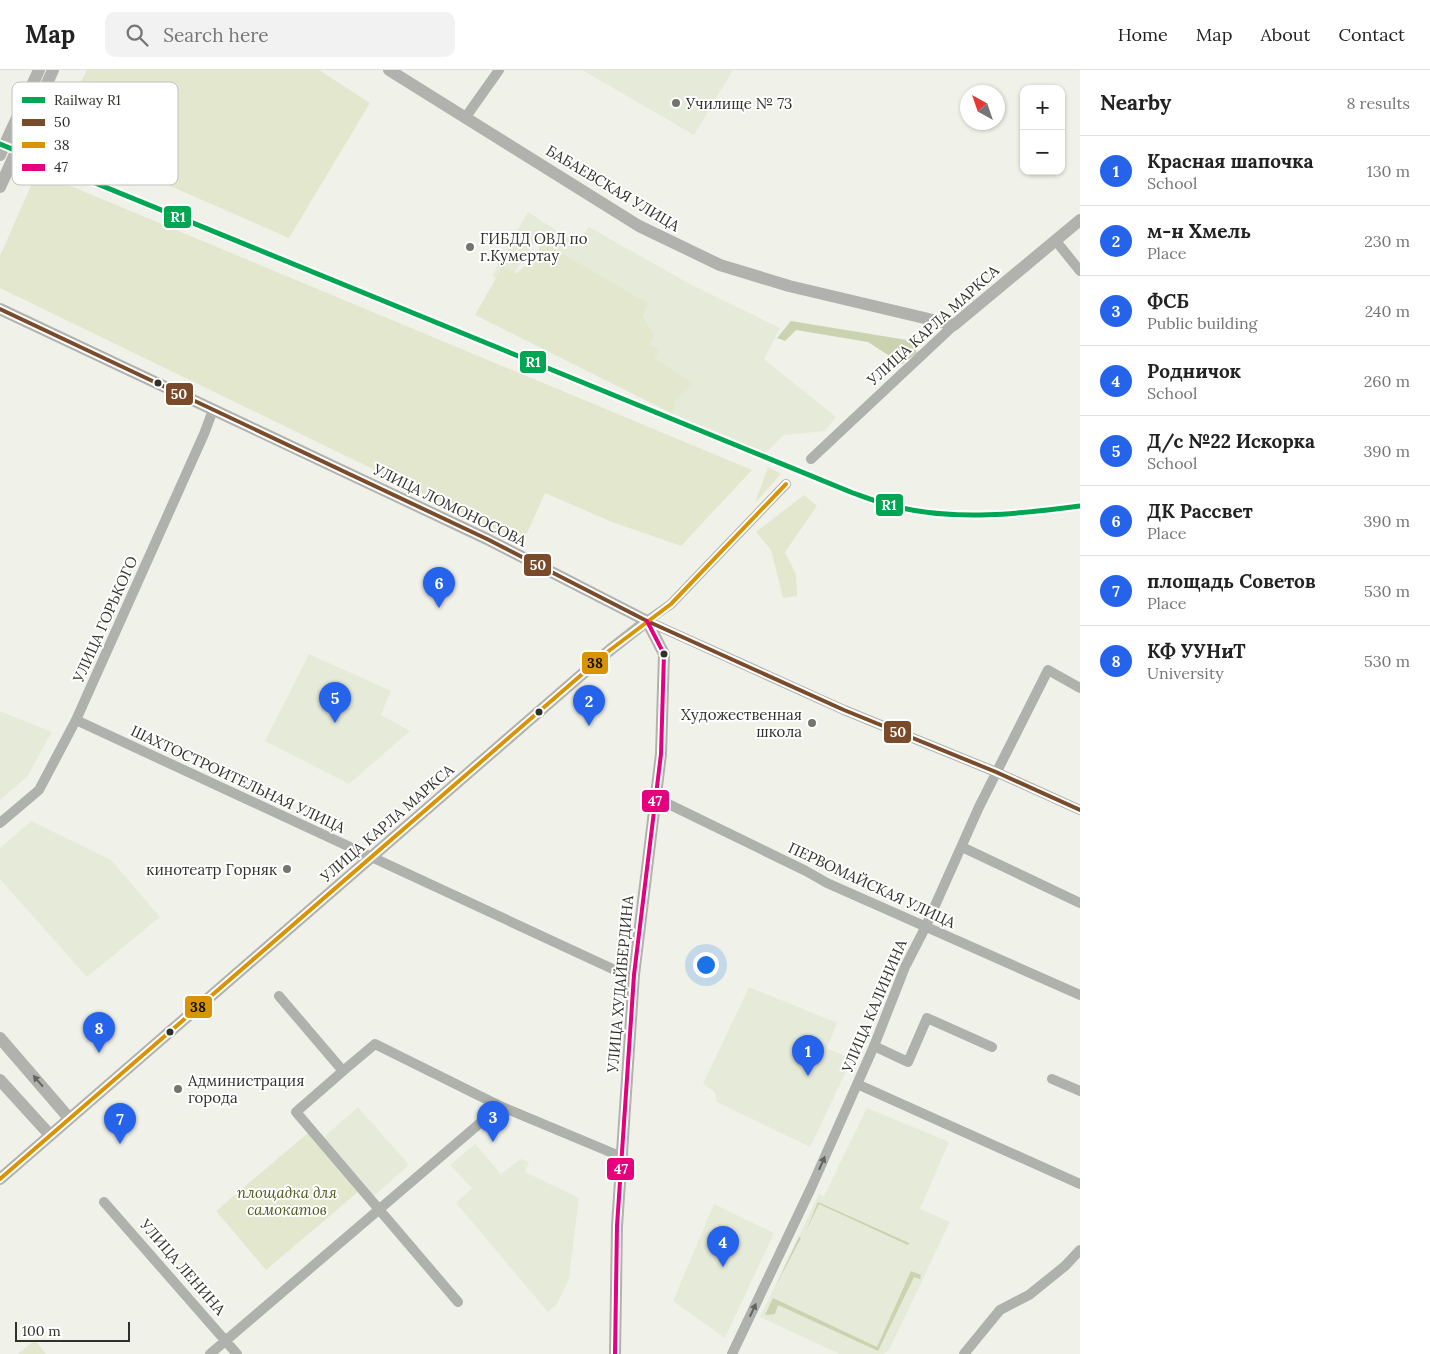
<!DOCTYPE html>
<html lang="en">
<head>
<meta charset="utf-8">
<style>
  body { margin:0; font-family:Lora,serif; background:#f2f2f2; color:#222 }
  .controls { position:absolute; right:15px; top:15px; display:grid; overflow:hidden; border-radius:10px; box-shadow:0 1px 4px #0004 }
  .controls button { width:45px; height:45px; display:grid; place-items:center; padding:0; border:0; border-bottom:1px solid #e0e0e0; background:#fff; color:#222; font:25px sans-serif }
  .compass { position:absolute; left:960px; top:15px; width:45px; height:45px; border-radius:50%; background:#fff; box-shadow:0 1px 4px #0004; rotate:320deg }
  .scale { position:absolute; left:15px; bottom:12px; width:115px; box-sizing:border-box; padding-left:5px; border:2px solid #30312b; border-top:0; font-size:14px; line-height:18px; white-space:nowrap; color:#30312b; -webkit-text-stroke:4px #fff; paint-order:stroke }
  .you { position:absolute; left:705px; top:894px; width:18px; height:18px; margin:-12px; border:4px solid #fff; border-radius:50%; background:#1a73e8; box-shadow:0 0 0 8px #1a73e833 }
  .badge { display:grid; place-items:center; width:32px; height:32px; border-radius:50%; background:#2563eb; color:#fff; font-size:16px; font-weight:700 }
  .pin { position:absolute; translate:-50% -41px; filter:drop-shadow(0 1px 2px #0008) }
  .pin::after { content:''; position:absolute; top:26px; width:18px; height:15px; background:inherit; clip-path:polygon(0 0,100% 0,50% 100%) }
  .list { margin:0; padding:0; list-style:none }
  h2 { display:flex; justify-content:space-between; align-items:center; height:65px; margin:0; padding:0 20px; font-size:21px }
  h2 small { font-size:16px; font-weight:400; color:#767676 }
  .list li { display:grid; grid-template-columns:32px 1fr auto; gap:15px; align-items:center; box-sizing:border-box; height:70px; padding:0 20px; border-top:1px solid #e0e0e0 }
  .list b { display:block; font-size:19px; white-space:nowrap }
  .list p { margin:0; font-size:16px; white-space:nowrap; color:#767676 }
  .list em { font-size:16px; font-style:normal; color:#767676 }
  .icon { flex:none; width:28px; height:28px; fill:none; stroke:currentColor; stroke-width:2; stroke-linecap:round; stroke-linejoin:round }
  .map { position:relative; flex:none; width:1080px; height:1284px; overflow:hidden }
  header { display:flex; align-items:center; gap:30px; box-sizing:border-box; height:70px; padding:0 25px; background:#fff; border-bottom:1px solid #e0e0e0 }
  header strong { font-size:24px }
  nav { display:flex; gap:28px; margin-inline-start:auto; font-size:18px }
  .search { width:350px; height:45px; background:#f2f2f2; display:flex; align-items:center; gap:12px; box-sizing:border-box; padding:0 18px; border-radius:10px; color:#767676; font-size:19px }
  main { display:flex }
  aside { flex:1; background:#fff }
  .map>svg:first-child { display:block }
  .built { fill:#e6ead9 }
  .green { fill:#e2e7ce }
  .forest { fill:#cbd2af }
  .lines { fill:none; stroke-linecap:round; stroke-linejoin:round }
  .minor { stroke:#afb1ad; stroke-width:10 }
  .major { stroke:#b1b2ae; stroke-width:12 }
  .bus-1-casing { stroke:#fff; stroke-width:8 }
  .bus-2-casing { stroke:#fff; stroke-width:8 }
  .bus-3-casing { stroke:#fff; stroke-width:8 }
  .bus-1 { stroke:#7a4b2a; stroke-width:4 }
  .bus-2 { stroke:#d99406; stroke-width:4 }
  .bus-3 { stroke:#e5007d; stroke-width:4 }
  .rail-1-casing { stroke:#fff; stroke-width:9 }
  .rail-1 { stroke:#00a651; stroke-width:5 }
  .oneway { fill:#64655f }
  .oneway2 { fill:#63645f }
  .poi-dot { fill:#73756e; stroke:#fff; stroke-width:2 }
  .bus-dot { fill:#30312b; stroke:#fff; stroke-width:2 }
  .labels { text-anchor:middle; dominant-baseline:central; stroke-width:4; stroke-linejoin:round; paint-order:stroke }
  .poi-label { font-size:15px; fill:#30312b; stroke:#fff; text-anchor:start }
  .street-label { font-size:15px; fill:#30312b; stroke:#fff }
  .park-label { font-size:15px; font-style:italic; fill:#4f5819; stroke:#fff }
  .key { fill:#fff; stroke:#c1c1bf; stroke-width:1 }
  .key-label { font-size:14px; fill:#30312b }
  .line-badge { stroke:#fff; stroke-width:2 }
  .badge-label { font-size:14px; text-anchor:middle; font-weight:bold; fill:#fff }
  .pale-badge-label { font-size:14px; text-anchor:middle; font-weight:bold; fill:#111 }
</style>
</head>
<body>
<header>
<strong>Map</strong>
<div class="search"><svg class="icon" aria-label="search" viewBox="0 0 24 24"><circle cx="10" cy="10" r="6"/><path d="M15 15l6 6"/></svg>Search here</div>
<nav><a>Home</a><a>Map</a><a>About</a><a>Contact</a></nav>
</header>
<main>
<div class="map">
<svg width="1080" height="1284" viewBox="0 0 1080 1284">
  <rect width="100%" height="100%" fill="#f0f2e9"/>
  <path class="built" d="M 582,0 L 733,0 L 694,65 Z
    M 528,142 L 577,174 L 589,157 L 686,212 L 780,258 L 764,289 L 836,347 L 825,361 L 784,365 L 763,385 L 673,344 L 675,330 L 654,288 L 649,274 L 655,266 L 643,245 L 648,233 L 536,170 L 507,214 L 492,206 Z
    M 309,584 L 391,621 L 381,645 L 410,661 L 349,714 L 265,671 Z
    M 0,641 L 52,662 L 27,707 L 0,730 Z
    M 31,751 L 111,790 L 160,847 L 87,907 L 0,809 L 0,778 Z
    M 749,917 L 837,953 L 827,978 L 852,989 L 810,1077 L 717,1032 L 715,1022 L 703,1014 Z
    M 358,1037 L 409,1095 L 374,1126 L 324,1067 Z
    M 867,1038 L 949,1072 L 920,1139 L 950,1152 L 889,1280 L 883,1284 L 840,1284 L 760,1247 L 819,1124 L 824,1126 Z
    M 475,1074 L 501,1104 L 521,1089 L 529,1092 L 525,1102 L 579,1128 L 569,1209 L 557,1234 L 548,1242 L 456,1133 L 472,1118 L 450,1095 Z
    M 714,1134 L 774,1163 L 725,1268 L 673,1231 Z"/>
  <path class="green" d="M 87,0 L 319,0 L 370,33 L 289,168 L 53,65 Z
    M 37,102 L 752,400 L 681,476 L 612,452 L 545,423 L 523,472 L 0,218 L 0,186 Z
    M 541,172 L 648,233 L 643,246 L 655,266 L 649,274 L 659,281 L 654,288 L 692,313 L 675,330 L 673,344 L 475,245 L 503,196 L 517,203 L 537,185 Z
    M 768,397 L 781,404 L 755,433 Z
    M 804,425 L 817,436 L 785,482 L 796,504 L 797,526 L 783,528 L 771,480 L 756,462 Z
    M 309,1062 L 359,1121 L 266,1200 L 216,1141 Z
    M 35,1270 L 46,1284 L 18,1284 Z"/>
  <path class="forest" d="M 791,251 L 913,271 L 917,283 L 902,294 L 868,272 L 796,260 L 785,271 L 777,268 Z
    M 818,1132 L 909,1173 L 908,1175 L 819,1134 L 805,1163 Z
    M 799,1167 L 801,1168 L 775,1217 Z
    M 911,1201 L 921,1205 L 920,1209 L 914,1207 L 878,1281 L 778,1235 L 775,1244 L 765,1245 L 773,1228 L 877,1277 Z"/>
  <g class="lines">
    <path class="minor" d="M 465,48 L 499,0
      M 1056,171 L 1080,201
      M 811,389 L 954,255
      M 647,551 L 844,640 L 996,702 L 1080,740
      M 647,551 L 671,534 L 786,414
      M 76,650 L 617,901 L 634,905
      M 654,727 L 806,801 L 827,813 L 1080,925
      M 0,753 L 39,720 L 76,650 L 204,364 L 213,340
      M 962,777 L 1080,833
      M 279,926 L 343,1001 L 375,974 L 500,1036 L 622,1087
      M 874,976 L 908,992 L 927,948 L 992,977
      M 343,1001 L 296,1042 L 458,1232
      M 1052,1009 L 1080,1021
      M 857,1014 L 1080,1114
      M 104,1132 L 237,1284
      M 210,1284 L 500,1036
      M 732,1284 L 811,1118 L 874,976 L 905,897 L 925,858 L 979,737 L 1048,600 L 1080,618
      M 964,1284 L 1000,1240 L 1029,1225 L 1065,1196 L 1080,1180"/>
    <path class="major" d="M 389,0 L 639,156 L 720,195 L 789,216 L 954,255 L 1080,150
      M 0,85 L 39,0
      M 0,117 L 53,0
      M 0,239 L 487,469 L 647,551
      M 0,968 L 69,1048
      M 0,1010 L 50,1065
      M 0,1109 L 610,580 L 647,551
      M 615,1284 L 617,1156 L 634,905 L 661,684 L 664,584 L 647,551"/>
    <g class="bus-1-casing">
      <path id="bus-1" d="M 0,239 L 487,469 L 647,551 L 844,640 L 996,702 L 1080,740"/>
    </g>
    <g class="bus-2-casing">
      <path id="bus-2" d="M 0,1109 L 610,580 L 671,534 L 786,414"/>
    </g>
    <g class="bus-3-casing">
      <path id="bus-3" d="M 615,1284 L 617,1156 L 634,905 L 661,684 L 664,584 L 647,551"/>
    </g>
    <use href="#bus-1" class="bus-1"/>
    <use href="#bus-2" class="bus-2"/>
    <use href="#bus-3" class="bus-3"/>
    <g class="rail-1-casing">
      <path id="rail-1" d="M 0,74 L 853,423 C 867,428 882,434 897,437 C 957,451 1019,444 1080,436"/>
    </g>
    <use href="#rail-1" class="rail-1"/>
  </g>
  <defs><path id="oneway-solid" d="M-6-.8H1V-3.2L6.5 0L1 3.2V.8H-6Z" transform="scale(1.25)"/></defs>
  <use class="oneway" href="#oneway-solid" transform="translate(38 1011) rotate(-131)"/>
  <g class="oneway2">
    <use href="#oneway-solid" transform="translate(822 1093) rotate(-66)"/>
    <use href="#oneway-solid" transform="translate(753 1240) rotate(-65)"/>
  </g>
  <g class="poi-dot">
    <circle cx="676" cy="33" r="5"/>
    <circle cx="470" cy="177" r="5"/>
    <circle cx="812" cy="653" r="5"/>
    <circle cx="287" cy="799" r="5"/>
    <circle cx="178" cy="1019" r="5"/>
  </g>
  <g class="bus-dot">
    <circle cx="158" cy="313" r="4.5"/>
    <circle cx="664" cy="584" r="4.5"/>
    <circle cx="539" cy="642" r="4.5"/>
    <circle cx="170" cy="962" r="4.5"/>
  </g>
  <g class="labels">
    <g class="poi-label">
      <text x="686" y="33">Училище № 73</text>
      <text x="480" y="168">ГИБДД ОВД по<tspan x="480" dy="17">г.Кумертау</tspan></text>
      <text x="802" y="644" text-anchor="end">Художественная<tspan x="802" dy="17">школа</tspan></text>
      <text x="277" y="799" text-anchor="end">кинотеатр Горняк</text>
      <text x="188" y="1010">Администрация<tspan x="188" dy="17">города</tspan></text>
    </g>
    <g class="street-label">
      <text transform="translate(613 118) rotate(31)">БАБАЕВСКАЯ УЛИЦА</text>
      <text transform="translate(933 255) rotate(-42)">УЛИЦА КАРЛА МАРКСА</text>
      <text transform="translate(450 435) rotate(26)">УЛИЦА ЛОМОНОСОВА</text>
      <text transform="translate(105 549) rotate(-66)">УЛИЦА ГОРЬКОГО</text>
      <text transform="translate(238 709) rotate(25)">ШАХТОСТРОИТЕЛЬНАЯ УЛИЦА</text>
      <text transform="translate(387 753) rotate(-41)">УЛИЦА КАРЛА МАРКСА</text>
      <text transform="translate(872 815) rotate(25)">ПЕРВОМАЙСКАЯ УЛИЦА</text>
      <text transform="translate(620 914) rotate(-85)">УЛИЦА ХУДАЙБЕРДИНА</text>
      <text transform="translate(874 936) rotate(-67)">УЛИЦА КАЛИНИНА</text>
      <text transform="translate(183 1197) rotate(49)">УЛИЦА ЛЕНИНА</text>
    </g>
    <g class="park-label">
      <text x="287" y="1122">площадка для<tspan x="287" dy="17">самокатов</tspan></text>
    </g>
  </g>
  <rect x="12" y="12" width="166" height="103" rx="8" class="key"/>
  <rect x="22" y="27" width="23" height="6" fill="#00a651"/>
  <rect x="22" y="49" width="23" height="7" fill="#7a4b2a"/>
  <rect x="22" y="72" width="23" height="6" fill="#d99406"/>
  <rect x="22" y="94" width="23" height="7" fill="#e5007d"/>
  <g class="key-label">
    <text x="54" y="35">Railway R1</text>
    <text x="54" y="57">50</text>
    <text x="54" y="80">38</text>
    <text x="54" y="102">47</text>
  </g>
  <g class="line-badge">
    <rect x="163" y="135" width="29" height="24" rx="5" fill="#00a651"/>
    <rect x="519" y="280" width="28" height="24" rx="5" fill="#00a651"/>
    <rect x="165" y="312" width="29" height="24" rx="5" fill="#7a4b2a"/>
    <rect x="875" y="423" width="29" height="24" rx="5" fill="#00a651"/>
    <rect x="523" y="483" width="29" height="24" rx="5" fill="#7a4b2a"/>
    <rect x="581" y="581" width="28" height="24" rx="5" fill="#d99406"/>
    <rect x="883" y="650" width="29" height="24" rx="5" fill="#7a4b2a"/>
    <rect x="641" y="719" width="29" height="24" rx="5" fill="#e5007d"/>
    <rect x="184" y="925" width="29" height="24" rx="5" fill="#d99406"/>
    <rect x="606" y="1087" width="29" height="24" rx="5" fill="#e5007d"/>
  </g>
  <g class="badge-label">
    <text x="178" y="152">R1</text>
    <text x="533" y="297">R1</text>
    <text x="179" y="329">50</text>
    <text x="889" y="440">R1</text>
    <text x="538" y="500">50</text>
    <text x="898" y="667">50</text>
    <text x="655" y="736">47</text>
    <text x="621" y="1104">47</text>
  </g>
  <g class="pale-badge-label">
    <text x="595" y="598">38</text>
    <text x="198" y="942">38</text>
  </g>
</svg>
<div class="controls">
<button>+</button>
<button>−</button>
</div>
<svg class="compass" viewBox="-18 -18 36 36"><path d="M0-13l5 13h-10z" fill="#e53935"/><path d="M0 13l5-13h-10z" fill="#767676"/></svg>
<div class="scale">100 m</div>
<div class="you"></div>
<div class="pin badge" style="left:808px;top:1006px">1</div>
<div class="pin badge" style="left:589px;top:656px">2</div>
<div class="pin badge" style="left:493px;top:1072px">3</div>
<div class="pin badge" style="left:723px;top:1197px">4</div>
<div class="pin badge" style="left:335px;top:653px">5</div>
<div class="pin badge" style="left:439px;top:538px">6</div>
<div class="pin badge" style="left:120px;top:1074px">7</div>
<div class="pin badge" style="left:99px;top:983px">8</div>
</div>
<aside>
<h2>Nearby<small>8 results</small></h2>
<ul class="list">
<li><span class="badge">1</span><div><b>Красная шапочка</b><p>School</p></div><em>130 m</em></li>
<li><span class="badge">2</span><div><b>м-н Хмель</b><p>Place</p></div><em>230 m</em></li>
<li><span class="badge">3</span><div><b>ФСБ</b><p>Public building</p></div><em>240 m</em></li>
<li><span class="badge">4</span><div><b>Родничок</b><p>School</p></div><em>260 m</em></li>
<li><span class="badge">5</span><div><b>Д/с №22 Искорка</b><p>School</p></div><em>390 m</em></li>
<li><span class="badge">6</span><div><b>ДК Рассвет</b><p>Place</p></div><em>390 m</em></li>
<li><span class="badge">7</span><div><b>площадь Советов</b><p>Place</p></div><em>530 m</em></li>
<li><span class="badge">8</span><div><b>КФ УУНиТ</b><p>University</p></div><em>530 m</em></li>
</ul>
</aside>
</main>
</body>
</html>
